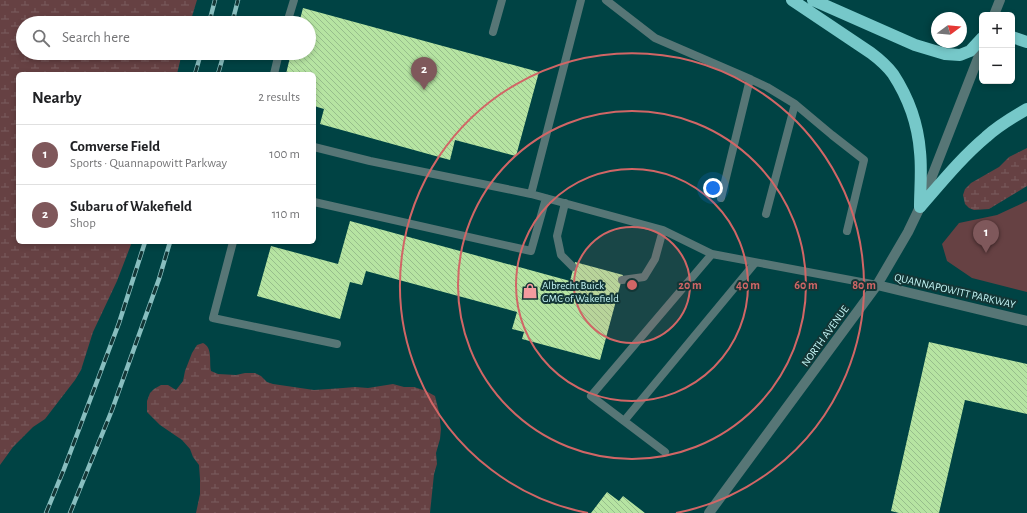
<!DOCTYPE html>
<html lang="en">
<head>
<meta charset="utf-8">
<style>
  body { margin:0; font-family:"Alegreya Sans",sans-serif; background:#f6f6f6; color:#202124 }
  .controls { position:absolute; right:12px; top:12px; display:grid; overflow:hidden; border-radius:6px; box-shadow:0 2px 6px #0003 }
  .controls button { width:36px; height:36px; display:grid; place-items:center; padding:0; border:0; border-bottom:1px solid #e0e0e0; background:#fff; color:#202124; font:20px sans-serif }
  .compass { position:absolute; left:931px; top:12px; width:36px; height:36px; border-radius:50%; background:#fff; box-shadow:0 2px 6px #0003; rotate:74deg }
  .you { position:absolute; left:713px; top:188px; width:14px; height:14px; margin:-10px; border:3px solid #fff; border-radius:50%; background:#1a73e8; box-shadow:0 0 0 6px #1a73e833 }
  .badge { display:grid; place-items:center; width:26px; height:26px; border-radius:50%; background:#7f585b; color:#fff; font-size:13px; font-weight:700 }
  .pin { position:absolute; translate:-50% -33px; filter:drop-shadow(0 1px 2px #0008) }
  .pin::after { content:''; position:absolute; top:21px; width:14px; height:12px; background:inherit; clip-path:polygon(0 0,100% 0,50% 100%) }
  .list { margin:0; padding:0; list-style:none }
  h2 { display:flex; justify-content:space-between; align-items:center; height:52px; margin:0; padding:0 16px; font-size:17px }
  h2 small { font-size:13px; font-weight:400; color:#757577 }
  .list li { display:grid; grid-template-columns:26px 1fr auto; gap:12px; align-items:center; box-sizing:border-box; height:60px; padding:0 16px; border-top:1px solid #e0e0e0 }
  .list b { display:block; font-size:15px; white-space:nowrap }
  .list p { margin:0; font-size:13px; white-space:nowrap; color:#757577 }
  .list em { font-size:13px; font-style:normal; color:#757577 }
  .icon { flex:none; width:22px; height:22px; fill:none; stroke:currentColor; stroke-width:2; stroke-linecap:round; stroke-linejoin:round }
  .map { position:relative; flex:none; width:1027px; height:513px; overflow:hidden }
  .search { position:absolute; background:#fff; box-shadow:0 2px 6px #0003; left:16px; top:16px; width:300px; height:44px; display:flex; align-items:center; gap:10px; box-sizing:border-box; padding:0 14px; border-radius:22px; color:#757577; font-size:15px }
  .panel { position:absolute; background:#fff; box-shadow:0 2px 6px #0003; left:16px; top:72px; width:300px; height:172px; border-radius:6px }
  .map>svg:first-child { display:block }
  .wetland { fill:url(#wetland-marsh) }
  .garden { fill:#664143 }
  .building { fill:url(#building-back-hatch) }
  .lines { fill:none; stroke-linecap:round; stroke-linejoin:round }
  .service { stroke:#577676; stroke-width:8 }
  .tertiary { stroke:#577676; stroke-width:10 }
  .motorway { stroke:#76c8c9; stroke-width:12 }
  .rail-casing { stroke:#88bebf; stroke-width:4.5 }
  .rail { stroke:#133636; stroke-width:3; stroke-dasharray:9; stroke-linecap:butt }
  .ring { fill:none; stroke:#d16666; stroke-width:2 }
  .labels { text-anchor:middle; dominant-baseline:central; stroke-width:4; stroke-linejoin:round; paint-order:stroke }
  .poi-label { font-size:11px; fill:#c5f6f6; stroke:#133636; text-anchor:start }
  .street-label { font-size:11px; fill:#c5f6f6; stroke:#133636 }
  .centre { fill:#d16666; stroke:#133636; stroke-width:2 }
  .ring-label { font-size:12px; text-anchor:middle; font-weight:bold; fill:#d16666; stroke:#133636; stroke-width:4; stroke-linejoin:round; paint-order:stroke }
</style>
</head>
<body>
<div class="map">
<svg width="1027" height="513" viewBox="0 0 1027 513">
  <defs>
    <pattern id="wetland-marsh" width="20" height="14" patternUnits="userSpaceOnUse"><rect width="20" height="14" fill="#664143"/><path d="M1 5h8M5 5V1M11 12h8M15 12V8" fill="none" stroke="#7a5d5f"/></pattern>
    <pattern id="building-back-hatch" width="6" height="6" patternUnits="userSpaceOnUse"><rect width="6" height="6" fill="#b6e4a2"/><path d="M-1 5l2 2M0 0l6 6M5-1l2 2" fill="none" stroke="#97be8c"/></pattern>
  </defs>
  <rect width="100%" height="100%" fill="#004344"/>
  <path class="wetland" d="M 0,0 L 197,0 L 190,23 L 23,23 L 23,53 L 182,53 L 177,74 L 18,74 L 18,242 L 132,242 L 117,281 L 93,332 L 81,370 L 75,380 L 45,419 L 33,427 L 13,447 L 0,465 Z
    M 1027,148 L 1027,186 L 989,209 L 974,210 L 969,208 L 965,204 L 963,195 L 965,189 L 971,183 L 999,167 L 1009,157 Z
    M 203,343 C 213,348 209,361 211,371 L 218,374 L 236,375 L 245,373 L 255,373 L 261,376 L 267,382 L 273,384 L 314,390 L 343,388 L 355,387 L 368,388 L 393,384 L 404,387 L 414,387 L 426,391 L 435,396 L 439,412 L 441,429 L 440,439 L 436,453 L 437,464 L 434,474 L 430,513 L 196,513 L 200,494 L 200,479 L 199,465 L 193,457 L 190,449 L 182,440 L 160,425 L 147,412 L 147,401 L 150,393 L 154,389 L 161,385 L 168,385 L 176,390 L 183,381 L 185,371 L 192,353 L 197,345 Z"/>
  <path class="garden" d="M 1027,201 L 1027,292 L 972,278 L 947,261 L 942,244 L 959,223 L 997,215 Z"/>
  <path class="building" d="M 303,8 L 539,72 L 516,156 L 455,140 L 450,160 L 320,124 L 324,109 L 314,106 L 314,74 L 286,74 L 291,53 L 309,53 L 309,23 L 299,23 Z
    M 350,221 L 570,281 L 575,262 L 623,275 L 600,360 L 522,339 L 524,332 L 512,329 L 517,312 L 366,271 L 362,285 L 350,282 L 340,319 L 257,296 L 271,246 L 338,264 Z
    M 929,342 L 1027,364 L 1027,414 L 965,400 L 939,513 L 899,513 L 891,511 Z
    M 607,492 L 619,501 L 623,496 L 645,513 L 591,513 Z"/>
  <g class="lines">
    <path class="service" d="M 606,0 L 655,38 L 750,79 L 767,87 L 795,104 L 832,135 L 864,160 L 847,231
      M 287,23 L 294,0
      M 493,32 L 502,0
      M 274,74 L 279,53
      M 314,147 L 370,161 L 531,194 L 663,230 L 712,254 L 877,285
      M 531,194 L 581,0
      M 721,198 L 750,79
      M 314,202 L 531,251 L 546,198
      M 565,203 L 557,236 L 561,255 L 573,267
      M 766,214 L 795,104
      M 233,242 L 213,318 L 337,344
      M 622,280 L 644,277 L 655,259 L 663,230
      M 624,421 L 755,263
      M 665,452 L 591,396 L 712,254"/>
    <path class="tertiary" d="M 994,15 L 1000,0
      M 877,285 L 1027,321
      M 709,513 L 877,285 L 908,232 L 920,207 L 982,48"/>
    <path class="motorway" d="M 792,0 L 871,53 C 879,59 887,66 893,74 C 908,97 918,125 920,152 C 922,170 920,189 920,207
      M 813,0 L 915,45 L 945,54 L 960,55 L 970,51 L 982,38
      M 1012,37 L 1027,42
      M 920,207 C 941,183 961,158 986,137 C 998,126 1013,117 1027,109"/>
    <g class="rail-casing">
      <path id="rail" d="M 209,23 L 215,0
        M 232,23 L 238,0
        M 195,74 L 201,53
        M 218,74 L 224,53
        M 46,513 L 64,469 L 119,323 L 145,242
        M 70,513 L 112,410 L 159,279 L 170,242"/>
    </g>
    <use href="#rail" class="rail"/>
  </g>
  <circle cx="632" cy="285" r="58" fill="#d16666" fill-opacity=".12"/>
  <g class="ring">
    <circle cx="632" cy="285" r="58"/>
    <circle cx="632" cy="285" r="116"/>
    <circle cx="632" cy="285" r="174"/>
    <path d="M588 513A232 232 0 1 1 676 513"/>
  </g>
  <defs>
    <g id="shop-bare" transform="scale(1.2)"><path d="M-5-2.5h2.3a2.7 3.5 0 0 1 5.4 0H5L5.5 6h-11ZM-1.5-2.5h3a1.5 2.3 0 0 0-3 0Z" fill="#f49b9f" stroke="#133636" stroke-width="2.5" paint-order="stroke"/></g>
  </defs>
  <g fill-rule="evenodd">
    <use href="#shop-bare" x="530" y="291"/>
  </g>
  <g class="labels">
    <g class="poi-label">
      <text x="542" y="285">Albrecht Buick<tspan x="542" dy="13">GMC of Wakefield</tspan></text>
    </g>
    <g class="street-label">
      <text transform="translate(955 291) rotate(13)">QUANNAPOWITT PARKWAY</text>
      <text transform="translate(825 336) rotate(-54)">NORTH AVENUE</text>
    </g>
  </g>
  <circle cx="632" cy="285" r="6" class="centre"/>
  <g class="ring-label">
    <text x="690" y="289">20 m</text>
    <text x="748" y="289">40 m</text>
    <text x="806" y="289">60 m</text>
    <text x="864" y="289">80 m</text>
  </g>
</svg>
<div class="controls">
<button>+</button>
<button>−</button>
</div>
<svg class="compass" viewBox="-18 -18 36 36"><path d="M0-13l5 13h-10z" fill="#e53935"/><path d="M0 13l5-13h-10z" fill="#757577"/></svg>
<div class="you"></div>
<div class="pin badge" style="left:986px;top:253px">1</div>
<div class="pin badge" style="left:424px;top:90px">2</div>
<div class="search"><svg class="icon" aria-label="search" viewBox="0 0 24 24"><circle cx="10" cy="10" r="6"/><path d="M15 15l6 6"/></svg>Search here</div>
<section class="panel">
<h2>Nearby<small>2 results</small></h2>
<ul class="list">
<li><span class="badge">1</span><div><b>Comverse Field</b><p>Sports · Quannapowitt Parkway</p></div><em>100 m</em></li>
<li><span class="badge">2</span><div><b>Subaru of Wakefield</b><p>Shop</p></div><em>110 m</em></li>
</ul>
</section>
</div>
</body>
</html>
